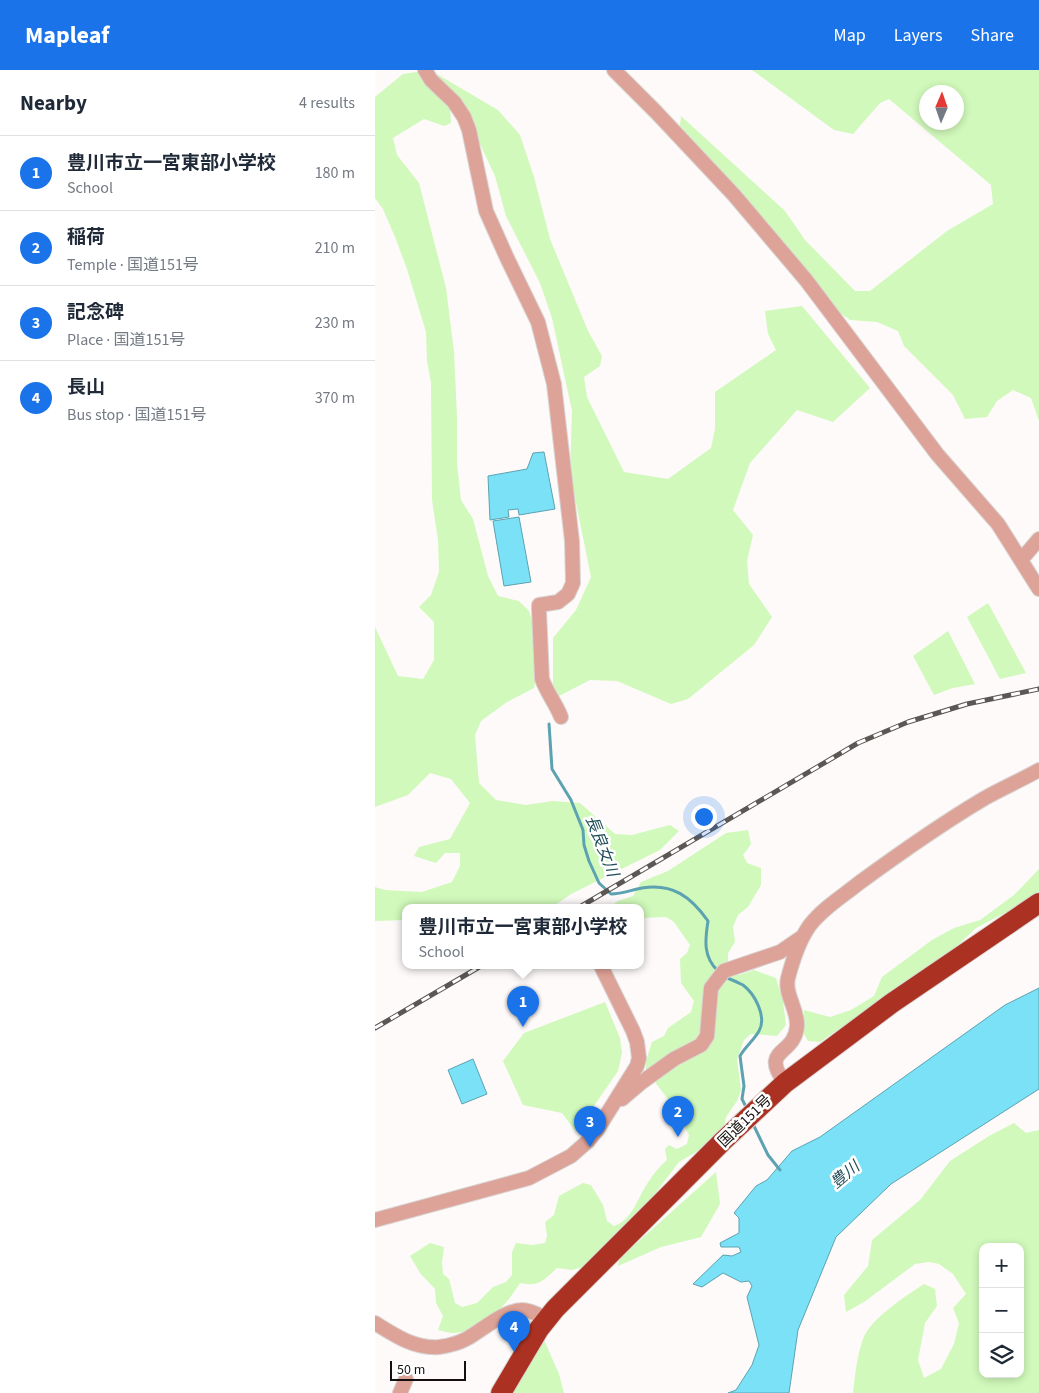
<!DOCTYPE html>
<html lang="en">
<head>
<meta charset="utf-8">
<style>
  body { margin:0; font-family:"Source Sans 3","Noto Sans JP",sans-serif; background:#f2f2f3; color:#1f2937 }
  .controls { position:absolute; right:15px; bottom:15px; display:grid; overflow:hidden; border-radius:10px; box-shadow:0 2px 8px #0003 }
  .controls button { width:45px; height:45px; display:grid; place-items:center; padding:0; border:0; border-bottom:1px solid #e0e1e3; background:#fff; color:#1f2937; font:25px sans-serif }
  .compass { position:absolute; left:544px; top:15px; width:45px; height:45px; border-radius:50%; background:#fff; box-shadow:0 2px 8px #0003; rotate:2deg }
  .scale { position:absolute; left:15px; bottom:12px; width:76px; box-sizing:border-box; padding-left:5px; border:2px solid #15100e; border-top:0; font-size:14px; line-height:18px; white-space:nowrap; color:#15100e; -webkit-text-stroke:4px #fff; paint-order:stroke }
  .you { position:absolute; left:328px; top:746px; width:18px; height:18px; margin:-12px; border:4px solid #fff; border-radius:50%; background:#1a73e8; box-shadow:0 0 0 8px #1a73e833 }
  .badge { display:grid; place-items:center; width:32px; height:32px; border-radius:50%; background:#1a73e8; color:#fff; font-size:16px; font-weight:700 }
  .pin { position:absolute; translate:-50% -41px; filter:drop-shadow(0 1px 2px #0008) }
  .pin::after { content:''; position:absolute; top:26px; width:18px; height:15px; background:inherit; clip-path:polygon(0 0,100% 0,50% 100%) }
  .popup { position:absolute; left:27px; top:834px; width:242px; height:65px; box-sizing:border-box; display:grid; place-content:center; border-radius:10px; background:#fff; filter:drop-shadow(0 1px 4px #0005); font-size:16px; white-space:nowrap; color:#747a83 }
  .popup b { font-size:19px; color:#1f2937 }
  .popup::after { content:''; position:absolute; left:50%; top:100%; margin-left:-10px; border:10px solid transparent; border-top-color:#fff }
  .list { margin:0; padding:0; list-style:none }
  h2 { display:flex; justify-content:space-between; align-items:center; height:65px; margin:0; padding:0 20px; font-size:21px }
  h2 small { font-size:16px; font-weight:400; color:#747a83 }
  .list li { display:grid; grid-template-columns:32px 1fr auto; gap:15px; align-items:center; box-sizing:border-box; height:75px; padding:0 20px; border-top:1px solid #e0e1e3 }
  .list b { display:block; font-size:19px; white-space:nowrap }
  .list p { margin:0; font-size:16px; white-space:nowrap; color:#747a83 }
  .list em { font-size:16px; font-style:normal; color:#747a83 }
  .icon { flex:none; width:28px; height:28px; fill:none; stroke:currentColor; stroke-width:2; stroke-linecap:round; stroke-linejoin:round }
  .map { position:relative; flex:none; width:664px; height:1323px; overflow:hidden }
  header { display:flex; align-items:center; gap:30px; box-sizing:border-box; height:70px; padding:0 25px; background:#1a73e8; color:#fff }
  header strong { font-size:24px }
  nav { display:flex; gap:28px; margin-inline-start:auto; font-size:18px }
  main { display:flex }
  aside { flex:1; background:#fff }
  .map>svg:first-child { display:block }
  .green { fill:#d1f9bb; fill-rule:evenodd }
  .water { fill:#7be1f7; stroke:#5ca2b1 }
  .lines { fill:none; stroke-linecap:round; stroke-linejoin:round }
  .stream { stroke:#5ca2b1; stroke-width:3 }
  .minor-casing { stroke:#d8d5d3; stroke-width:16 }
  .highway-casing { stroke:#d8d5d3; stroke-width:22 }
  .minor { stroke:#dea398; stroke-width:14 }
  .highway { stroke:#ab3222; stroke-width:20 }
  .rail-casing { stroke:#5b5755; stroke-width:5 }
  .rail { stroke:#fff; stroke-width:3; stroke-dasharray:9; stroke-linecap:butt }
  .labels { text-anchor:middle; dominant-baseline:central; stroke-width:5; stroke-linejoin:round; paint-order:stroke }
  .street-label { font-size:15px; fill:#15100e; stroke:#fff }
  .water-label { font-size:16px; font-style:italic; fill:#1f4d57; stroke:#fff }
</style>
</head>
<body>
<header>
<strong>Mapleaf</strong>
<nav><a>Map</a><a>Layers</a><a>Share</a></nav>
</header>
<main>
<aside>
<h2>Nearby<small>4 results</small></h2>
<ul class="list">
<li><span class="badge">1</span><div><b>豊川市立一宮東部小学校</b><p>School</p></div><em>180 m</em></li>
<li><span class="badge">2</span><div><b>稲荷</b><p>Temple · 国道151号</p></div><em>210 m</em></li>
<li><span class="badge">3</span><div><b>記念碑</b><p>Place · 国道151号</p></div><em>230 m</em></li>
<li><span class="badge">4</span><div><b>長山</b><p>Bus stop · 国道151号</p></div><em>370 m</em></li>
</ul>
</aside>
<div class="map">
<svg width="664" height="1323" viewBox="0 0 664 1323">
  <rect width="100%" height="100%" fill="#fdfaf9"/>
  <path class="green" d="M 55,0 L 123,40 L 145,65 L 159,107 L 175,169 L 213,261 L 227,286 L 225,296 L 209,307 L 212,327 L 249,402 L 293,409 L 336,378 L 340,359 L 340,322 L 401,280 L 393,264 L 390,241 L 427,236 L 495,318 L 458,352 L 422,340 L 375,393 L 358,440 L 378,465 L 372,491 L 374,514 L 397,547 L 379,575 L 313,629 L 296,634 L 242,611 L 215,610 L 184,626 L 178,614 L 178,568 L 201,540 L 216,507 L 195,403 L 197,341 L 177,248 L 165,213 L 131,146 L 120,106 L 105,74 L 95,44 L 75,35 L 76,53 L 69,56 L 49,49 L 18,68 L 22,85 L 44,113 L 71,218 L 79,282 L 82,347 L 82,393 L 86,430 L 98,449 L 113,506 L 123,526 L 144,531 L 154,541 L 163,570 L 164,595 L 159,618 L 132,632 L 106,651 L 100,665 L 104,713 L 121,730 L 151,735 L 178,731 L 205,733 L 240,764 L 257,765 L 295,755 L 304,761 L 285,780 L 196,824 L 176,838 L 31,838 L 30,850 L 0,851 L 0,817 L 10,820 L 47,822 L 77,812 L 85,796 L 85,783 L 70,783 L 61,793 L 39,786 L 44,777 L 75,769 L 95,733 L 76,709 L 55,703 L 33,725 L 0,737 L 0,557 L 23,606 L 48,609 L 59,590 L 59,552 L 44,537 L 56,525 L 64,502 L 63,470 L 57,430 L 56,313 L 52,291 L 51,262 L 32,199 L 20,167 L 8,139 L 0,128 L 0,27 L 28,4 Z
    M 377,0 L 664,0 L 664,351 L 656,328 L 638,320 L 622,331 L 612,347 L 590,349 L 578,325 L 529,276 L 523,261 L 502,252 L 475,250 L 458,238 L 305,56 L 306,46 L 410,141 L 430,170 L 480,221 L 495,221 L 572,161 L 618,134 L 616,115 L 514,29 L 505,33 L 478,64 L 459,60 ZM 552,22 L 582,22 L 582,52 L 552,52 Z
    M 613,533 L 651,603 L 625,609 L 592,547 Z
    M 573,561 L 600,614 L 578,618 L 559,625 L 538,586 Z
    M 373,760 L 376,774 L 368,785 L 372,793 L 386,798 L 386,815 L 373,837 L 363,845 L 358,857 L 360,872 L 353,883 L 353,895 L 364,905 L 379,900 L 401,908 L 408,932 L 411,955 L 402,966 L 376,964 L 369,970 L 362,989 L 366,1020 L 362,1031 L 351,1047 L 349,1057 L 326,1079 L 304,1092 L 266,1142 L 211,1196 L 197,1200 L 182,1198 C 169,1210 164,1217 145,1213 C 131,1236 108,1261 79,1263 C 74,1263 68,1261 63,1260 L 68,1246 L 61,1233 L 60,1219 L 45,1203 L 35,1186 L 55,1173 L 69,1177 L 67,1192 L 68,1204 L 74,1209 L 80,1233 L 87,1237 L 102,1233 L 118,1217 L 131,1212 L 137,1205 L 137,1182 L 141,1173 L 158,1175 L 170,1173 L 172,1166 L 170,1152 L 179,1145 L 184,1126 L 208,1113 L 216,1115 L 228,1135 L 232,1151 L 239,1156 C 258,1150 263,1126 274,1111 C 279,1103 285,1096 292,1090 L 290,1079 L 294,1075 L 302,1079 L 312,1074 L 314,1065 L 292,1028 L 271,1000 L 271,991 L 277,972 L 289,966 L 293,958 L 316,942 L 319,931 L 306,913 L 305,889 L 312,883 L 315,875 L 299,852 L 291,847 L 266,848 L 266,838 L 239,838 L 236,836 L 243,831 L 258,826 L 266,812 L 293,801 L 351,763 Z
    M 664,799 L 664,825 L 601,858 L 569,888 L 445,972 L 433,971 L 429,964 L 429,940 L 455,947 L 476,940 L 499,926 L 507,907 L 557,870 L 579,858 L 605,850 L 639,825 Z
    M 230,932 L 245,968 L 247,983 L 243,1001 L 201,1062 L 187,1043 L 148,1035 L 128,991 L 149,963 Z
    M 639,1053 L 651,1063 L 664,1060 L 664,1323 L 478,1323 C 480,1305 482,1286 488,1269 C 495,1249 532,1225 549,1214 L 560,1219 L 562,1236 L 550,1253 L 543,1290 L 549,1308 L 566,1299 L 579,1274 L 584,1253 L 578,1238 L 591,1224 L 578,1204 L 564,1194 L 554,1192 L 540,1194 L 489,1232 L 471,1242 L 469,1225 L 493,1196 L 497,1170 L 545,1130 L 575,1091 L 614,1066 ZM 608,1177 L 645,1177 L 645,1304 L 608,1304 Z
    M 341,1102 L 345,1134 L 326,1167 L 286,1177 L 243,1196 L 244,1189 Z
    M 160,1269 L 170,1272 L 184,1304 L 189,1323 L 130,1323 Z"/>
  <path class="water" d="M 169,382 L 180,439 L 144,445 L 143,439 L 133,440 L 134,447 L 115,450 L 113,406 L 152,399 L 158,383 Z
    M 144,447 L 156,512 L 129,516 L 118,451 Z
    M 664,918 L 664,1019 L 516,1114 L 461,1167 L 423,1260 L 414,1323 L 353,1323 L 361,1320 L 377,1295 L 384,1275 L 372,1227 L 377,1216 L 374,1211 L 366,1212 L 348,1203 L 327,1217 L 318,1214 L 348,1185 L 357,1186 L 366,1182 L 364,1177 L 346,1177 L 345,1173 L 364,1163 L 364,1148 L 359,1143 L 381,1116 L 392,1110 L 417,1081 L 445,1067 L 630,935 Z
    M 98,989 L 112,1024 L 87,1034 L 73,1000 Z"/>
  <g class="lines">
    <path class="stream" d="M 174,654 L 177,699 L 196,730 L 208,760 L 209,775 L 214,791 L 224,813 L 236,824 C 247,824 256,820 267,818 C 298,813 316,827 333,851 C 330,870 328,887 343,901
      M 350,907 C 355,909 362,912 368,915 C 380,924 392,947 384,961 C 379,970 370,977 365,986 L 369,1016 L 367,1029 L 372,1039
      M 378,1054 L 393,1085 L 405,1100"/>
    <g class="minor-casing">
      <path id="minor" d="M 50,0 L 56,10 L 79,32 L 89,47 L 94,60 L 111,141 L 132,188 L 163,252 L 179,314 L 197,471 L 198,513 L 193,524 L 183,532 L 164,535 L 164,540 L 167,609 C 172,623 181,634 186,647
        M 239,0 L 281,42 L 359,125 L 431,210 L 562,384 L 623,454 L 664,519
        M 646,490 L 664,469
        M 410,1013 C 384,978 420,986 422,956 C 423,939 409,924 413,908 C 418,889 424,870 435,855 C 448,838 468,826 484,813 C 525,783 566,754 610,728 C 628,718 646,710 664,700
        M 247,1029 L 267,1012 L 299,989 L 326,975 L 332,966 L 336,918 L 349,901 L 405,882 L 427,867
        M 0,1150 L 154,1108 L 196,1086 L 213,1071 L 222,1060 L 262,996 L 264,988 L 262,972 L 258,961 L 226,896
        M 0,1253 C 19,1265 40,1279 64,1277 C 73,1276 84,1273 93,1268 C 107,1260 130,1240 147,1240 C 156,1240 164,1245 172,1249
        M 25,1323 L 31,1309"/>
    </g>
    <g class="highway-casing">
      <path id="highway" d="M 126,1323 L 164,1259 L 180,1239 L 349,1070 L 410,1013 L 517,933 L 664,833"/>
    </g>
    <use href="#minor" class="minor"/>
    <use href="#highway" class="highway"/>
    <g class="rail-casing">
      <path id="rail" d="M 203,838 L 483,673 L 533,652 L 592,634 L 664,619
        M 0,958 L 106,896"/>
    </g>
    <use href="#rail" class="rail"/>
  </g>
  <g class="labels">
    <g class="street-label">
      <text transform="translate(370 1051) rotate(-44)">国道151号</text>
    </g>
    <g class="water-label">
      <text transform="translate(227 776) rotate(69)">長良女川</text>
      <text transform="translate(470 1105) rotate(-40)">豊川</text>
    </g>
  </g>
</svg>
<div class="controls">
<button>+</button>
<button>−</button>
<button><svg class="icon" aria-label="layers" viewBox="0 0 24 24"><path d="M12 4l9 5-9 5-9-5zM3 14l9 5 9-5"/></svg></button>
</div>
<svg class="compass" viewBox="-18 -18 36 36"><path d="M0-13l5 13h-10z" fill="#e53935"/><path d="M0 13l5-13h-10z" fill="#747a83"/></svg>
<div class="scale">50 m</div>
<div class="you"></div>
<div class="pin badge" style="left:148px;top:957px">1</div>
<div class="popup"><b>豊川市立一宮東部小学校</b>School</div>
<div class="pin badge" style="left:303px;top:1067px">2</div>
<div class="pin badge" style="left:215px;top:1077px">3</div>
<div class="pin badge" style="left:139px;top:1282px">4</div>
</div>
</main>
</body>
</html>
